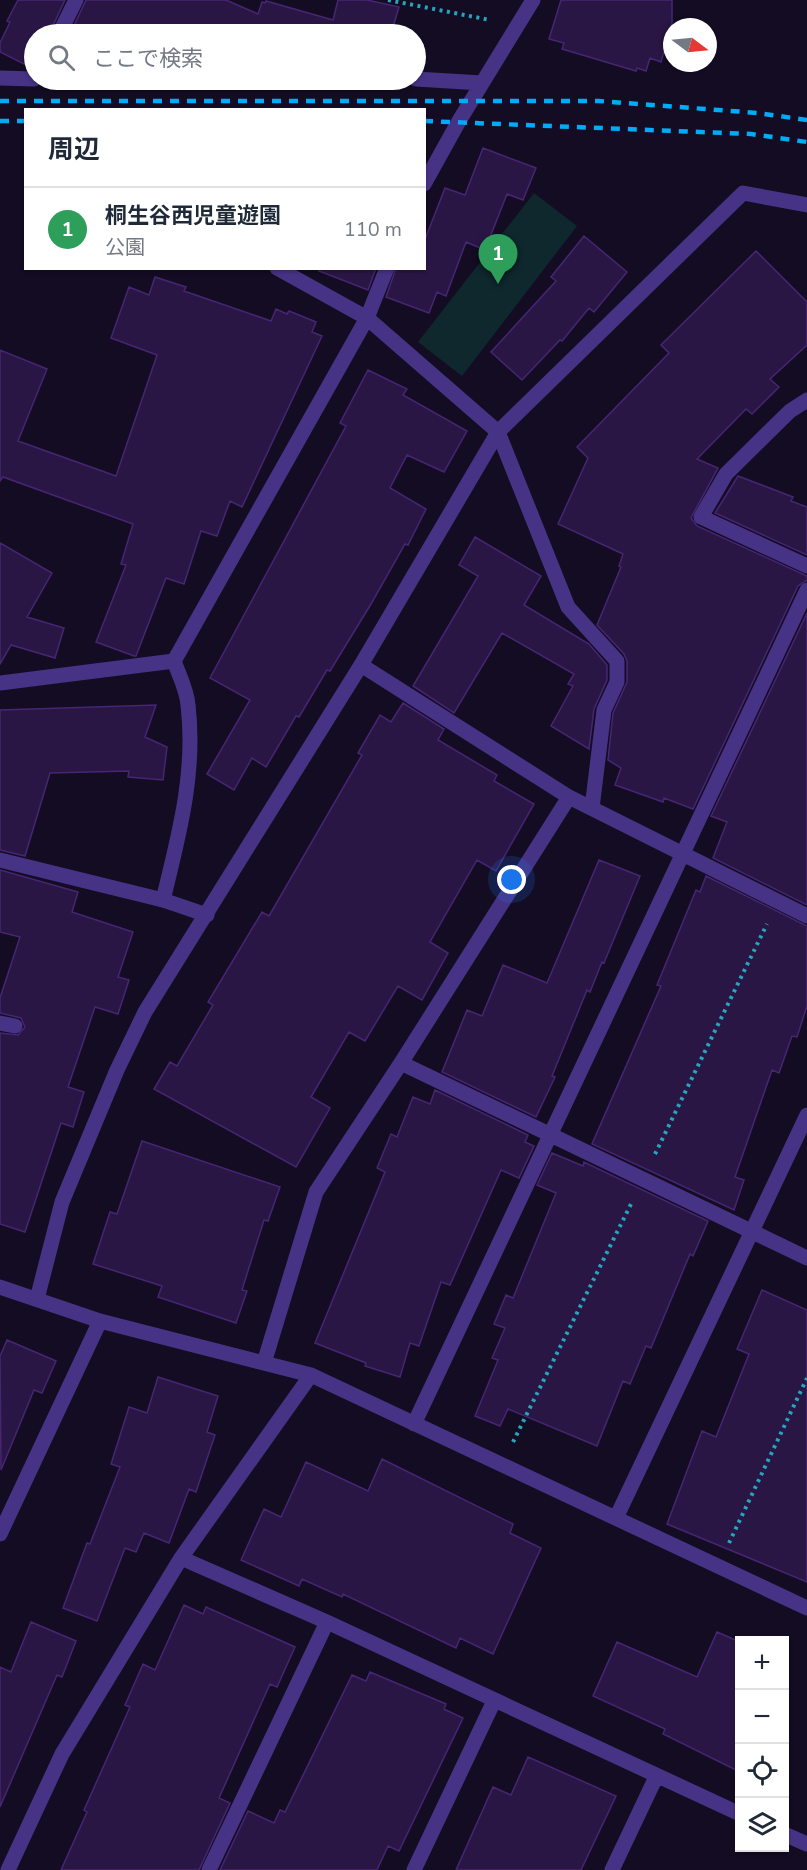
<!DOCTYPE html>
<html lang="ja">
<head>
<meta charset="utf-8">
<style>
  body { margin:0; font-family:"Nunito Sans","Noto Sans JP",sans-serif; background:#f6f6f7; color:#1f2937 }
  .controls { position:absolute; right:18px; bottom:18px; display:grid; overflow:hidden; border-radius:0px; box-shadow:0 2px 4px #0004 }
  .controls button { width:54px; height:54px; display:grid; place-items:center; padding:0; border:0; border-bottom:2px solid #e0e1e3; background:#fff; color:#1f2937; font:30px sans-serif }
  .compass { position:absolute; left:663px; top:18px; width:54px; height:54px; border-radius:50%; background:#fff; box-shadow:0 2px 4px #0004; rotate:106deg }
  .you { position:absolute; left:512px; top:880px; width:21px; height:21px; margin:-15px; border:4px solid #fff; border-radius:50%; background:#1a73e8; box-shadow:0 0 0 9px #1a73e833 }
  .badge { display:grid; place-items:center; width:39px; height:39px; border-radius:50%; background:#0f766e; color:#fff; font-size:20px; font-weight:700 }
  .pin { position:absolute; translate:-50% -50px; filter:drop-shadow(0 2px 3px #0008) }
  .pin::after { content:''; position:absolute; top:32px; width:21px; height:18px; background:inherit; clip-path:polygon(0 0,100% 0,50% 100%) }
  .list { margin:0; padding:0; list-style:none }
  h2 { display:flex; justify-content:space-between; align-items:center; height:78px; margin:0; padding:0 24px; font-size:26px }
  h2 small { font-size:20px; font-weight:400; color:#747a83 }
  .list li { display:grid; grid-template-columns:39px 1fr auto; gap:18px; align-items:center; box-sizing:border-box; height:84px; padding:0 24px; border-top:2px solid #e0e1e3 }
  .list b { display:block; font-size:22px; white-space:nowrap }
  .list p { margin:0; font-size:20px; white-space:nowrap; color:#747a83 }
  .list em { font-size:20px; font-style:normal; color:#747a83 }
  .icon { flex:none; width:33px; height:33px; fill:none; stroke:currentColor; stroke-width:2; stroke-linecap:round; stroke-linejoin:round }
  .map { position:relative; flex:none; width:807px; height:1870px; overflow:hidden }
  .search { position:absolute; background:#fff; box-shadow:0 2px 4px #0004; left:24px; top:24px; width:402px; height:66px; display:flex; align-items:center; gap:15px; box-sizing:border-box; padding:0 21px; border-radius:33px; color:#747a83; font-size:22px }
  .panel { position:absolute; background:#fff; box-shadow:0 2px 4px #0004; left:24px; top:108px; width:402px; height:162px; border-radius:0px }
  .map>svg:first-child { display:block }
  .green { fill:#0e282d }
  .building { fill:#2a1645; stroke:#462673; stroke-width:1.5 }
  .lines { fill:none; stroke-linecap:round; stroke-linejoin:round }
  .path { stroke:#24a6bd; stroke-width:4; stroke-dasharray:3 4.5; stroke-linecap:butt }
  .service { stroke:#473386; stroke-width:15 }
  .minor { stroke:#473386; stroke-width:15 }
  .rail { stroke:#00abf8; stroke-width:4.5; stroke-dasharray:9 8; stroke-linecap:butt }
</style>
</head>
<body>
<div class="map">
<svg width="807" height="1870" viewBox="0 0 807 1870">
  <rect width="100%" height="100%" fill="#140c23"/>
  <path class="green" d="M 534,193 L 577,226 L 462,376 L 418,342 Z"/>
  <path class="building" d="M 18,0 L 65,0 L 49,34 L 34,34 L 34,69 L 0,52 L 0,43 L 10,22 L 7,21 Z
    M 86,0 L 226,0 L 258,14 L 262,2 L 265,3 L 266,1 L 333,20 L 338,0 L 367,0 L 399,7 L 391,34 L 70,34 Z
    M 561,0 L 672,0 L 672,23 L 661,62 L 650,58 L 646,71 L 637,68 L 636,71 L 562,49 L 564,43 L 549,39 Z
    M 483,148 L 536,168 L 523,200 L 507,194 L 485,250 L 466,242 L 446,296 L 437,292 L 429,313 L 386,297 L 396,268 L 424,268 L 424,242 L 445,188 L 465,195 Z
    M 584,236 L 627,272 L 594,312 L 589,308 L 562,341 L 560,340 L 522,380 L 491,352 L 556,281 L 551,277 Z
    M 756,251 L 807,302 L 807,345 L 770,379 L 779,387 L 752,414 L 746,409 L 697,459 L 718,468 L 691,518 L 697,526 L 807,576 L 807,580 L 798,586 L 693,809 L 664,798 L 663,802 L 615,785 L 621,768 L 608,760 L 613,713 L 627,682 L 627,661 L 624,654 L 597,625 L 621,567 L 619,566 L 623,554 L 558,524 L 588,458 L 577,447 L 669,353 L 661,345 Z
    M 319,268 L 376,268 L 368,290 L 319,271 Z
    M 155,277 L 186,287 L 184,291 L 271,321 L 276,309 L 287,314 L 289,311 L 316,322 L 312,332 L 322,336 L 242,507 L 230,501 L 217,536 L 201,531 L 184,584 L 166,578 L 136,656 L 134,656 L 96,642 L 126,565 L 121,564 L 133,524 L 3,477 L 0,481 L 0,350 L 47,369 L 18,441 L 116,476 L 157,355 L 111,338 L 129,287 L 149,295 Z
    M 368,370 L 407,389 L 403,395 L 467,431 L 444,472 L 407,455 L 390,488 L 426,509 L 408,545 L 405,544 L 371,604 L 330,671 L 327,670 L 299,717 L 296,716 L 266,767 L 252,758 L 234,790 L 207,774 L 250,700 L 210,678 L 346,426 L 340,423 Z
    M 738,476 L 793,497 L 791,501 L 807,507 L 807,555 L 715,513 Z
    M 475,537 L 541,576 L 524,605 L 589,644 L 607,665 L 607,680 L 594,709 L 589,749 L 551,726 L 573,686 L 568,684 L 574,674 L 502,633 L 454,713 L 413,686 L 478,576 L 459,565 Z
    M 0,543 L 52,573 L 27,617 L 64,628 L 55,658 L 11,645 L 0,664 Z
    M 807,613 L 807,905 L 713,858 L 727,822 L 711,816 Z
    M 403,703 L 444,729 L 438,740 L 497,775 L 494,781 L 534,804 L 496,871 L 477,860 L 430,942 L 448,953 L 422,1000 L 398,986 L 365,1041 L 349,1032 L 311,1097 L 330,1108 L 296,1167 L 154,1089 L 170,1062 L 177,1066 L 213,1005 L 208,1002 L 262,912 L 269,916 L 362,755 L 358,753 L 380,715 L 391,722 Z
    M 156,705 L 145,737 L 167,747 L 163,780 L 128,777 L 129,771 L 50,773 L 25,856 L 0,850 L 0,710 Z
    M 599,860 L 640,876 L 604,963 L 602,962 L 590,992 L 587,990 L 552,1076 L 555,1077 L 536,1117 L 442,1072 L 467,1010 L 482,1016 L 503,965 L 547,983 Z
    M 0,870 L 78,892 L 72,912 L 133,932 L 118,977 L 129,980 L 118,1014 L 95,1007 L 68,1087 L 84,1092 L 73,1127 L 61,1123 L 25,1232 L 0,1224 L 0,1033 L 18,1035 L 25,1027 L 21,1018 L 0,1013 L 0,998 L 20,937 L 0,932 Z
    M 706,876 L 807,926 L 807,1006 L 797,1037 L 792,1036 L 779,1073 L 772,1070 L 735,1177 L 744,1180 L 734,1210 L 592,1144 L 661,986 L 657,985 L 696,890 L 700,892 Z
    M 435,1090 L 528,1135 L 525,1142 L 534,1146 L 519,1178 L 501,1170 L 450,1285 L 441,1282 L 419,1346 L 410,1343 L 400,1377 L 365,1366 L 366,1363 L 315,1343 L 385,1172 L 377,1168 L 391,1134 L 397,1137 L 413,1097 L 430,1104 Z
    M 142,1141 L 280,1187 L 268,1221 L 264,1220 L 242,1290 L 247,1291 L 236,1323 L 158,1297 L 162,1286 L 93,1264 L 110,1212 L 117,1214 Z
    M 552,1153 L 583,1166 L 584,1162 L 708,1221 L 693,1256 L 690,1254 L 651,1348 L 646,1346 L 630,1384 L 623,1381 L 597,1446 L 508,1409 L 500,1426 L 475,1416 L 498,1360 L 492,1358 L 505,1328 L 494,1324 L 506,1295 L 513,1298 L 556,1193 L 537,1185 Z
    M 762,1290 L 807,1310 L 807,1582 L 667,1524 L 702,1431 L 716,1437 L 749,1354 L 737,1349 Z
    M 7,1340 L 56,1361 L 42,1393 L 34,1390 L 1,1470 L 0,1356 Z
    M 158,1377 L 218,1396 L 207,1432 L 215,1435 L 196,1492 L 189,1489 L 169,1543 L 144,1533 L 136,1552 L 125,1548 L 97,1621 L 63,1608 L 87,1543 L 90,1544 L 120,1467 L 111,1464 L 129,1407 L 147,1413 Z
    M 382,1459 L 513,1524 L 510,1533 L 541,1548 L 493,1654 L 460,1638 L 456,1648 L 343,1594 L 342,1597 L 302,1579 L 299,1586 L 241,1560 L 264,1509 L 281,1517 L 306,1462 L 368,1491 Z
    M 184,1605 L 203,1614 L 206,1607 L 295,1647 L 277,1687 L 270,1684 L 219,1798 L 230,1803 L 199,1870 L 61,1870 L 87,1812 L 84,1810 L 130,1707 L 125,1705 L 143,1664 L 155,1670 Z
    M 31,1622 L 76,1641 L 62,1677 L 57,1675 L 0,1807 L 0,1667 L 11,1672 Z
    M 717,1632 L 740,1642 L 740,1772 L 663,1734 L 665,1729 L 593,1696 L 617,1642 L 697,1677 Z
    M 370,1672 L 446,1704 L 444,1709 L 463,1718 L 399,1851 L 388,1846 L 377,1870 L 220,1870 L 248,1811 L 274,1823 L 280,1810 L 285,1812 L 352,1675 L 366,1681 Z
    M 528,1757 L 616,1796 L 581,1870 L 456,1870 L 493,1787 L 511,1795 Z"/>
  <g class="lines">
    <path class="path" d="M 388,0 L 490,20
      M 655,1154 L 767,924
      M 513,1442 L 632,1202
      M 729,1543 L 807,1378"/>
    <path class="service" d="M 498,432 L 568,607 L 617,661 L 617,682 L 604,710 L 592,808
      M 0,860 L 163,900 L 207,915
      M 0,1023 L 15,1026"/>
    <path class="minor" d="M 59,34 L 76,0
      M 0,78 L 34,79
      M 416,79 L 482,83
      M 424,184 L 459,121 L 533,0
      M 277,268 L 367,318 L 498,432
      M 807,400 L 790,411 L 726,474 L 701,517 L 807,566
      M 174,661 L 367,318 L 387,268
      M 361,665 L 569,797 L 807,916
      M 0,683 L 174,661 C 179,675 187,690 188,705 C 196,772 179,835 163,900
      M 401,1063 L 807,1258
      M 0,1287 L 100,1321 L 311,1375 L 807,1608
      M 37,1299 L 62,1202 L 117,1070 L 145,1012 L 361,665 L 498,432 L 743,193 L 807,205
      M 264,1363 L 316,1192 L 401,1063 L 569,797
      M 414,1424 L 807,590
      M 616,1518 L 807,1115
      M 0,1534 L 100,1321
      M 181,1558 L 327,1622 L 740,1814
      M 784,1834 L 807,1844
      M 8,1870 L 62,1754 L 181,1558 L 311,1375
      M 209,1870 L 327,1622
      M 414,1870 L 494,1701
      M 612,1870 L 656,1777"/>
    <path class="rail" d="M 0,101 L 599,101 L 758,113 L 807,120
      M 0,121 L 26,121
      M 424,121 L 751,134 L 807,142"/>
  </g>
</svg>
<div class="controls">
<button>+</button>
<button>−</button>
<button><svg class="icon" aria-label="locate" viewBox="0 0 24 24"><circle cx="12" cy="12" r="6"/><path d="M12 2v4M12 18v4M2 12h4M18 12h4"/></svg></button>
<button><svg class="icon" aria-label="layers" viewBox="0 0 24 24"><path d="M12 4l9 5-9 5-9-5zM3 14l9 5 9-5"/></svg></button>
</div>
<svg class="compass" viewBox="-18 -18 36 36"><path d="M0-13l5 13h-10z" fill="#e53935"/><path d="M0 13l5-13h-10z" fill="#747a83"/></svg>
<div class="you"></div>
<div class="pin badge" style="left:498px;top:284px;background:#2e9e5b">1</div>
<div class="search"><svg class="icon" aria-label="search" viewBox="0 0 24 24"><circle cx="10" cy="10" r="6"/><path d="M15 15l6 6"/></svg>ここで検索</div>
<section class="panel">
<h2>周辺<small></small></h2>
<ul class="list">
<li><span class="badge" style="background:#2e9e5b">1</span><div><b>桐生谷西児童遊園</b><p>公園</p></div><em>110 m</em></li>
</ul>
</section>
</div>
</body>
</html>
